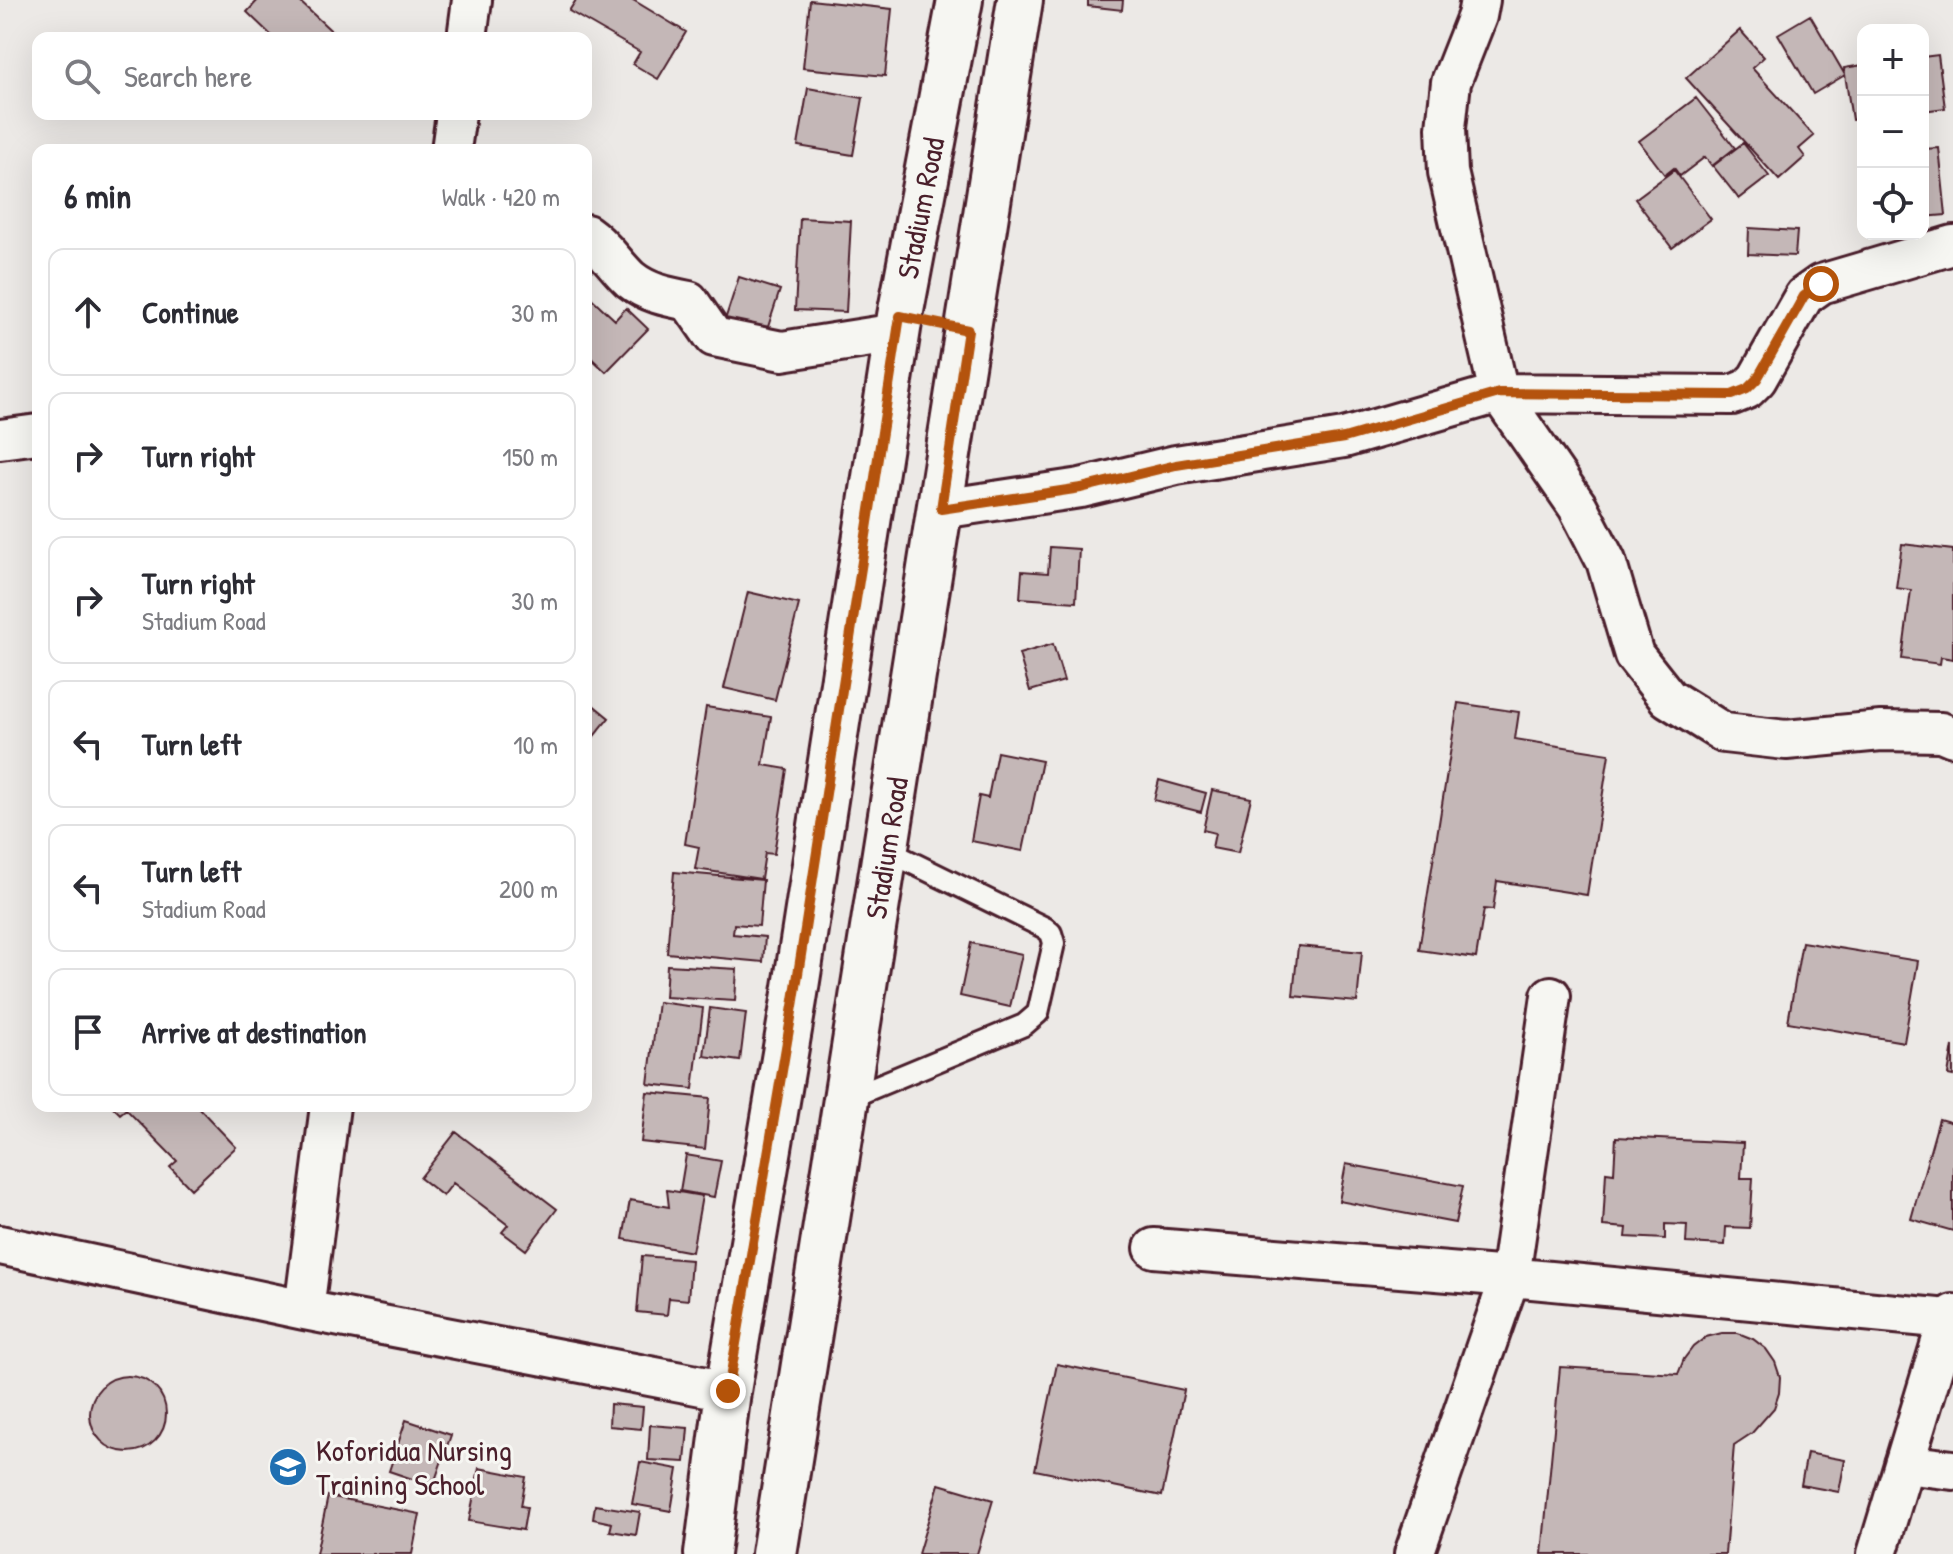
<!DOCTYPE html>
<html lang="en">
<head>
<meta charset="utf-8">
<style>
  body { margin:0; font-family:"Patrick Hand",sans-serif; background:#f2f2f3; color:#2b2b33 }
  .controls { position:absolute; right:24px; top:24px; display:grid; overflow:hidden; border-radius:16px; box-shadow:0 8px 32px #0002 }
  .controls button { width:72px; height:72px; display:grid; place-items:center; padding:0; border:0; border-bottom:2px solid #e1e1e2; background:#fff; color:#2b2b33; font:40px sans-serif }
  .stop { position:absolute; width:24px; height:24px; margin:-18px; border:6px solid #b45309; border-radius:50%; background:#fff }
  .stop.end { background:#b45309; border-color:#fff; box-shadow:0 2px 8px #0008 }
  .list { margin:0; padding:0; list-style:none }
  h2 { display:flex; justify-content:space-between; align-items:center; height:104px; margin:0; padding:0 32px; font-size:34px }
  h2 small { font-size:26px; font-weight:400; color:#7c7c81 }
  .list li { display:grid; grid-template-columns:52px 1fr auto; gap:24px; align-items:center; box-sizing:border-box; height:128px; margin:0 16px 16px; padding:0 16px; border:2px solid #e1e1e2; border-radius:16px }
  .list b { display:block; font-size:30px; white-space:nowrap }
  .list p { margin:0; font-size:26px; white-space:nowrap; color:#7c7c81 }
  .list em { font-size:26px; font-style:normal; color:#7c7c81 }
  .icon { flex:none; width:44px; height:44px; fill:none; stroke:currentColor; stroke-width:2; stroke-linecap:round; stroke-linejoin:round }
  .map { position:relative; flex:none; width:1953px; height:1554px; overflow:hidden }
  .search { position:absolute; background:#fff; box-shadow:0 8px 32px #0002; left:32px; top:32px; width:560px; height:88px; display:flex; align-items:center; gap:20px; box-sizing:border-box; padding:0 28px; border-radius:16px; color:#7c7c81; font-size:30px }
  .panel { position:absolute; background:#fff; box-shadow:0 8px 32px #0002; left:32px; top:144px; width:560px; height:968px; border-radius:16px }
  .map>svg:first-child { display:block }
  .building { fill:#c4b7b7; stroke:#4a1f2b; stroke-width:2 }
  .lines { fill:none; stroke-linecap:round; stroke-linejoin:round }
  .lane-casing { stroke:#4a1f2b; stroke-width:26 }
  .street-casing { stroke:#4a1f2b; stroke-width:44 }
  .primary-casing { stroke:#4a1f2b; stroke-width:50 }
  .lane { stroke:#f6f6f2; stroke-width:20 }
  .street { stroke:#f6f6f2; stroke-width:38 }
  .primary { stroke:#f6f6f2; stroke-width:44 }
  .route { stroke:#b45309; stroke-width:10 }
  .labels { text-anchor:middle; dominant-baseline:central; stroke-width:6; stroke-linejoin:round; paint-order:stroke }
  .street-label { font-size:30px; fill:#4a1f2b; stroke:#f6f6f2 }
  .poi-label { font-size:30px; fill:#4a1f2b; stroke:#f6f6f2; text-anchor:start }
</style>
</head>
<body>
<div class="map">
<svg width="1953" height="1554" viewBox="0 0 1953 1554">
  <rect width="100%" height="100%" fill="#ece9e6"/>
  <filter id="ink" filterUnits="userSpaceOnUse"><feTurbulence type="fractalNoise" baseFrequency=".0125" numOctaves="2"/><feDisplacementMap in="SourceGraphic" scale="16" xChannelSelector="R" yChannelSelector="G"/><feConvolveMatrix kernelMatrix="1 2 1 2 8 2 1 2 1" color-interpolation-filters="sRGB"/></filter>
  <g filter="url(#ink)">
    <path class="building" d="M 258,0 L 298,0 L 339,38 L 274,38 L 247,12 Z
      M 576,0 L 633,0 L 686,32 L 658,79 L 633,64 L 640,52 L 569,11 Z
      M 810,0 L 892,9 L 885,76 L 803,68 Z
      M 1088,0 L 1123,0 L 1122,10 L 1088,6 Z
      M 1810,15 L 1845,75 L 1813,94 L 1778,34 Z
      M 1740,30 L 1764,57 L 1752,68 L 1814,136 L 1799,149 L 1805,157 L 1779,180 L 1686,78 Z
      M 1938,55 L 1945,108 L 1923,111 L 1923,57 Z
      M 1863,65 L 1863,119 L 1852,120 L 1844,68 Z
      M 808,88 L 863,98 L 853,155 L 798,146 Z
      M 1696,98 L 1735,148 L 1712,166 L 1705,157 L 1680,176 L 1674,168 L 1665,175 L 1639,141 Z
      M 1743,143 L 1769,176 L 1739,199 L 1713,166 Z
      M 1939,148 L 1946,215 L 1923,217 L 1923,149 Z
      M 1674,170 L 1711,219 L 1672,248 L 1635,199 Z
      M 800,218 L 851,221 L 846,312 L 795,310 Z
      M 1749,228 L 1797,231 L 1795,256 L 1748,254 Z
      M 739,277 L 780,290 L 766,333 L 725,320 Z
      M 586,293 L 615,320 L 626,308 L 648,329 L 606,372 L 586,353 Z
      M 1902,544 L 1953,550 L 1953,659 L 1941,657 L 1940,664 L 1902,659 L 1911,590 L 1896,588 Z
      M 1050,547 L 1079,549 L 1076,602 L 1020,598 L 1022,571 L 1048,573 Z
      M 748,592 L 799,604 L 775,700 L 724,688 Z
      M 1053,644 L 1064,681 L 1030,691 L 1019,654 Z
      M 586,699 L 609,718 L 586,746 Z
      M 1458,703 L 1519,712 L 1515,739 L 1609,754 L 1587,895 L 1497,881 L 1493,910 L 1484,909 L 1476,958 L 1419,950 Z
      M 706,707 L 771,717 L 763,765 L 787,769 L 774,854 L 765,853 L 761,879 L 695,869 L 699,847 L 685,844 Z
      M 997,752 L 1042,761 L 1023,851 L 971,841 L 979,796 L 988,798 Z
      M 1159,780 L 1206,793 L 1201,812 L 1154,800 Z
      M 1212,790 L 1251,798 L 1238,853 L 1212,848 L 1215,833 L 1203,830 Z
      M 674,872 L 763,880 L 759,926 L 734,924 L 733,934 L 765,937 L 763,962 L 667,953 Z
      M 1802,942 L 1918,961 L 1904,1042 L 1788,1022 Z
      M 971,943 L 1022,954 L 1010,1007 L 960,996 Z
      M 1298,946 L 1362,952 L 1357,1002 L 1293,996 Z
      M 667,965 L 737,969 L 735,1001 L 665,997 Z
      M 658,1002 L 703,1008 L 693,1089 L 648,1084 Z
      M 710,1008 L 746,1013 L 740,1061 L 704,1056 Z
      M 1953,1046 L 1953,1076 L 1948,1075 Z
      M 647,1092 L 710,1098 L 705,1149 L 641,1142 Z
      M 112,1106 L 197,1106 L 236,1147 L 191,1189 L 170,1167 L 177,1161 L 126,1109 L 120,1114 Z
      M 1939,1119 L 1953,1123 L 1953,1231 L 1911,1219 Z
      M 456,1132 L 557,1209 L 526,1250 L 502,1232 L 508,1225 L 453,1183 L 443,1196 L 420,1178 Z
      M 1616,1137 L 1743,1143 L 1741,1178 L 1753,1178 L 1750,1228 L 1726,1227 L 1725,1245 L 1686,1243 L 1687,1225 L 1665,1224 L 1665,1239 L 1626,1237 L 1627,1228 L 1603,1226 L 1606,1172 L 1614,1173 Z
      M 686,1155 L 721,1161 L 714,1197 L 680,1191 Z
      M 1346,1164 L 1463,1186 L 1455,1223 L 1339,1201 Z
      M 667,1190 L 702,1196 L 692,1252 L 623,1239 L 630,1200 L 669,1207 Z
      M 642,1256 L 691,1260 L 688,1300 L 669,1298 L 667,1315 L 637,1312 Z
      M 1722,1333 L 1738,1333 L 1753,1339 L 1766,1349 L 1775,1362 L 1780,1377 L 1779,1393 L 1774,1408 L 1752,1433 L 1734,1445 L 1725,1554 L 1542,1554 L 1560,1367 L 1678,1374 L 1684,1359 L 1693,1347 L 1706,1337 Z
      M 1057,1364 L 1184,1390 L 1162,1496 L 1035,1470 Z
      M90 1414a38 38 0 1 1 76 0a38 38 0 1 1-76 0Z
      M 610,1404 L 643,1407 L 641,1429 L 609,1426 Z
      M 406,1420 L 451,1435 L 433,1486 L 389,1471 Z
      M 650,1425 L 688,1428 L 685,1462 L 648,1460 Z
      M 1807,1453 L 1845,1460 L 1839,1492 L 1801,1485 Z
      M 640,1462 L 678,1469 L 671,1511 L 632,1504 Z
      M 479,1468 L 526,1477 L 521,1506 L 527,1507 L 523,1530 L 469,1521 Z
      M 939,1484 L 993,1500 L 977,1554 L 918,1554 Z
      M 328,1496 L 420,1514 L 412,1554 L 316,1554 Z
      M 595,1505 L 640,1512 L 636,1535 L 610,1531 L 612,1523 L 593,1519 Z"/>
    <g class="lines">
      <g class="lane-casing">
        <path id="lane" d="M 846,1099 L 1024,1025 L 1038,1013 L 1054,943 L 1051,933 L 1045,928 L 886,850"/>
      </g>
      <g class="street-casing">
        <path id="street" d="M 1480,0 L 1477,16 L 1451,82 L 1446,128 L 1448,172 L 1499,393 L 1732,395 L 1747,389 L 1757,379 L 1804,296 L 1821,284 L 1953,245
          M 467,38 L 472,0
          M 451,150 L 456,114
          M 586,234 C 605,247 614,264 630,279 C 647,293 668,297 689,301 L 714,337 L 782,351 L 897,333
          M 0,439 L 38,434
          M 941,509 L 1081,488 L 1176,465 L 1344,438 L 1499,393 L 1578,507 L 1606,561 L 1634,655 L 1668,698 L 1724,733 L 1786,740 L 1881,731 L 1941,732 L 1953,737
          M 0,1245 L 304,1310 L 728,1391
          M 1154,1248 L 1510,1277 L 1948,1319
          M 304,1310 L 330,1106
          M 1904,1464 L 1953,1470
          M 1414,1554 L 1510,1277 L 1551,996
          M 1877,1554 L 1948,1319 L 1953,1314"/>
      </g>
      <g class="primary-casing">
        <path id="primary" d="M 707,1554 L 728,1391 L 794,1000 L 900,316 L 960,0
          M 774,1554 L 1020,0"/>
      </g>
      <use href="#lane" class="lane"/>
      <use href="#street" class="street"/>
      <use href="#primary" class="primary"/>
    </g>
  </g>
  <g class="lines" filter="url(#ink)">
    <path class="route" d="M 728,1391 L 794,1000 L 900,316 L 968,330 L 941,509 L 1081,488 L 1176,465 L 1344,438 L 1499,393 L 1732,395 L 1747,389 L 1757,379 L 1804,296 L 1821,284"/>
  </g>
  <defs>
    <g id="school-disc" transform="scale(2)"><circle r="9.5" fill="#1f6fb2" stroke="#f6f6f2"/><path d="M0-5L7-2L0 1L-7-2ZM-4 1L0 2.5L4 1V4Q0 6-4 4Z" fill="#fff"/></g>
  </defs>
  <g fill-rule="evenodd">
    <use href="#school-disc" x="288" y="1467"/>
  </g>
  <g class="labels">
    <g class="street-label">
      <text transform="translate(920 208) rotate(-79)">Stadium Road</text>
      <text transform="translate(886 848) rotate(-81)">Stadium Road</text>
    </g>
    <g class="poi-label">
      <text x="316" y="1450">Koforidua Nursing<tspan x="316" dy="34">Training School</tspan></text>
    </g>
  </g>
</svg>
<div class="controls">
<button>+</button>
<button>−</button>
<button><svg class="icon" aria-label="locate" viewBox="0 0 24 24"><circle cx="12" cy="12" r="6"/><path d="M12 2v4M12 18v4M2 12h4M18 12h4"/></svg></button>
</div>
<div class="stop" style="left:1821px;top:284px"></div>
<div class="stop end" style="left:728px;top:1391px"></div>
<div class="search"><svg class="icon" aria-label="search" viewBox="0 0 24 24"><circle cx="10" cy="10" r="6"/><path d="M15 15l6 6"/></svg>Search here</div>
<section class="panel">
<h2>6 min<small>Walk · 420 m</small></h2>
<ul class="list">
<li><svg class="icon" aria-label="ahead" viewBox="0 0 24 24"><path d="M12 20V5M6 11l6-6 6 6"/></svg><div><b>Continue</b></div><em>30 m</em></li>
<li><svg class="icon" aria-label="right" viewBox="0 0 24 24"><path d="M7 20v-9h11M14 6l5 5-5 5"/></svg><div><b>Turn right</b></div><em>150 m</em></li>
<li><svg class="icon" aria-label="right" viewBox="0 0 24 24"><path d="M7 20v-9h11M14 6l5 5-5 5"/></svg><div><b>Turn right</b><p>Stadium Road</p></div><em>30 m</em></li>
<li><svg class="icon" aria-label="left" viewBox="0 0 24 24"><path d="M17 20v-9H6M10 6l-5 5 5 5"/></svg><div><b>Turn left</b></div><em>10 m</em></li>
<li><svg class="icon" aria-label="left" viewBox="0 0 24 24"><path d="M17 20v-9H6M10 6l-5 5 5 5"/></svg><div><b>Turn left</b><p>Stadium Road</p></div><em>200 m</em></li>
<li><svg class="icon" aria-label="arrive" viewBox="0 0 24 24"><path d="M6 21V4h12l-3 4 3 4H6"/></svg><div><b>Arrive at destination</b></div></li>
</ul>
</section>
</div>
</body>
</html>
